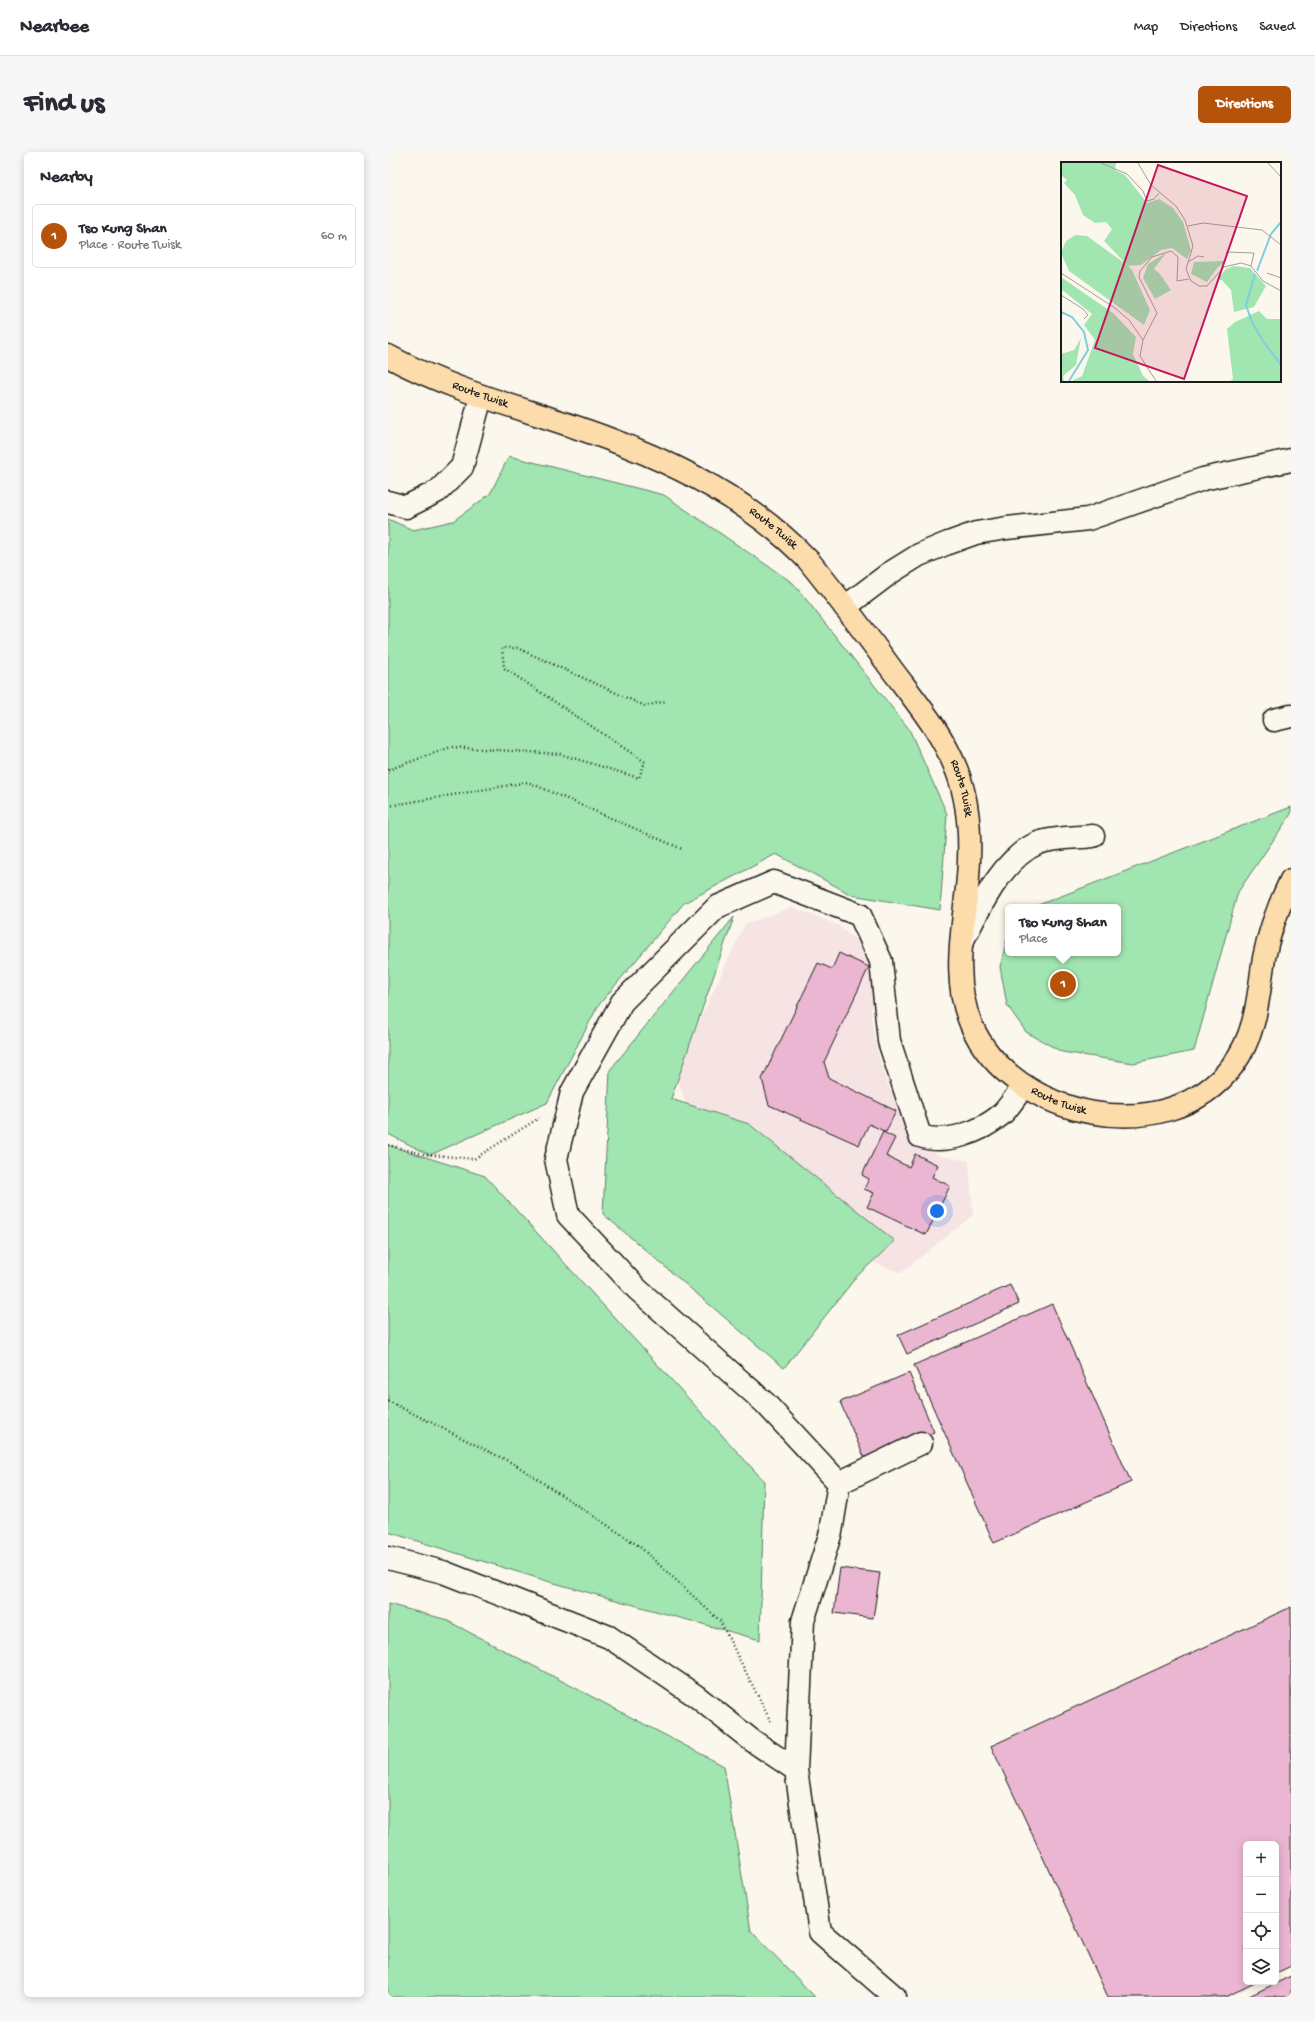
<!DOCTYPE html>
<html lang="en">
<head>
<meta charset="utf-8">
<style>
  body { margin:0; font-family:"Gochi Hand",sans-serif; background:#f7f7f7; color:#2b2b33 }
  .controls { position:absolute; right:12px; bottom:12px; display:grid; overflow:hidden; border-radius:6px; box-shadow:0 2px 10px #0003 }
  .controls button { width:36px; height:36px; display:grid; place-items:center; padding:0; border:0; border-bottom:1px solid #e1e1e2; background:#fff; color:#2b2b33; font:20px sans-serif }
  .you { position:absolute; left:549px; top:1059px; width:14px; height:14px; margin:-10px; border:3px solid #fff; border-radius:50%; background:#1a73e8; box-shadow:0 0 0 6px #1a73e833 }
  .badge { display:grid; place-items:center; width:26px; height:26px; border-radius:50%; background:#b45309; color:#fff; font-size:13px; font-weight:700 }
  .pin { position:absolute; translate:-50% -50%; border:2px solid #fff; box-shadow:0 1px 4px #0006 }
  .popup { position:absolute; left:617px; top:752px; width:116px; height:52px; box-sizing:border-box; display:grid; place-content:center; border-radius:6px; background:#fff; filter:drop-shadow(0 1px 3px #0005); font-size:13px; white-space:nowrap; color:#7c7c81 }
  .popup b { font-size:15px; color:#2b2b33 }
  .popup::after { content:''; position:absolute; left:50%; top:100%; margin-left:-8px; border:8px solid transparent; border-top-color:#fff }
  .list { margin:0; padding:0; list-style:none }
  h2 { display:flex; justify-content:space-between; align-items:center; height:52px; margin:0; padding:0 16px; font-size:17px }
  h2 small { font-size:13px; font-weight:400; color:#7c7c81 }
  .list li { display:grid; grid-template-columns:26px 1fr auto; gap:12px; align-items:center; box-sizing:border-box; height:64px; margin:0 8px 8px; padding:0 8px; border:1px solid #e1e1e2; border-radius:6px }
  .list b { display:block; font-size:15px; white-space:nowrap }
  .list p { margin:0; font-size:13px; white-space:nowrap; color:#7c7c81 }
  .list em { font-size:13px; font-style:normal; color:#7c7c81 }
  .icon { flex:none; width:22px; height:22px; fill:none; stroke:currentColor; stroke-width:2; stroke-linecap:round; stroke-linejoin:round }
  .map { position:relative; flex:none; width:903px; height:1845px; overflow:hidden; border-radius:6px }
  header { display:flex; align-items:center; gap:24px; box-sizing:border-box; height:56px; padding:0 20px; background:#fff; border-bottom:1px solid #e1e1e2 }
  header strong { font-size:19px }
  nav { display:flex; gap:22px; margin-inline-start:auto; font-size:14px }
  .intro { display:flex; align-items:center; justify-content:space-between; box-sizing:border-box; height:96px; padding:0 24px }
  h1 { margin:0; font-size:28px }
  .button { padding:10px 18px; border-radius:6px; background:#b45309; color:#fff; font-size:14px; font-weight:700 }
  main { display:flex; gap:24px; padding:0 24px }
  aside { flex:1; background:#fff; border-radius:6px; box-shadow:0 2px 10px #0003 }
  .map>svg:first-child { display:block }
  .built { fill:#f6e4e4 }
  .green { fill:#a1e5b1; stroke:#5e8066 }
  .building { fill:#ebb6d2; stroke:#1c1c1c }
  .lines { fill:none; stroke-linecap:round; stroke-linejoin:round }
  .minor-casing { stroke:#1c1c1c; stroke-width:25 }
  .major-casing { stroke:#1c1c1c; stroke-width:25 }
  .path { stroke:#1c1c1c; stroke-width:2.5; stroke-dasharray:1 3; stroke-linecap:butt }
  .minor { stroke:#fbf7ec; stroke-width:22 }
  .major { stroke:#fddcac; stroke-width:22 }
  .labels { text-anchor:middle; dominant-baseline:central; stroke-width:4; stroke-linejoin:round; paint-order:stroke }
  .street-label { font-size:12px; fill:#1c1c1c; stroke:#fbf7ec }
  .inset-river { fill:none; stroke:#7fcdde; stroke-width:2 }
  .inset-road { fill:none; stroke:#a29f99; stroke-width:1 }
  .view { fill:#c2185b; fill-opacity:0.15; stroke:#c2185b; stroke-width:2 }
  .inset-edge { fill:none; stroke:#1c1c1c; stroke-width:2 }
</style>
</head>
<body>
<header>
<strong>Nearbee</strong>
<nav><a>Map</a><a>Directions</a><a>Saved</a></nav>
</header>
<div class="intro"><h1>Find us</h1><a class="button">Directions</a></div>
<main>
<aside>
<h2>Nearby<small></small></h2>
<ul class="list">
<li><span class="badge">1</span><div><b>Tso Kung Shan</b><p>Place · Route Twisk</p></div><em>60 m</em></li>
</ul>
</aside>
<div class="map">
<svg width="903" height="1845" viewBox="0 0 903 1845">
  <rect width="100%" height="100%" fill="#fbf7ec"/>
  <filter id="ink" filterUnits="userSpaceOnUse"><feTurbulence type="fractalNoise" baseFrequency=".025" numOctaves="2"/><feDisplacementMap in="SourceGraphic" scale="8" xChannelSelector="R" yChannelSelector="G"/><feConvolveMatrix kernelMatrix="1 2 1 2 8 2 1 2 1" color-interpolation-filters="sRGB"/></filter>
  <g filter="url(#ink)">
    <path class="built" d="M 404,755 L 450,773 L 486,803 L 483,865 L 488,893 L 494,917 L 512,963 L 526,989 L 552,1004 L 581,1009 L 585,1063 L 513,1121 L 332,1052 L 287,920 L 357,772 Z"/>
    <path class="green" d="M 121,304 L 276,343 L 405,431 L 521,577 L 559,662 L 552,758 L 464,743 L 388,702 L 296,751 L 210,854 L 159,951 L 42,1003 L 0,982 L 0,367 L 25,378 L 65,369 L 102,342 Z
      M 903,655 L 903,662 L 850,740 L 806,899 L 745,911 L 674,900 L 638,880 L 619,853 L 612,815 L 620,783 L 620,801 L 730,801 L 730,755 L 645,755 Z
      M 346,765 L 283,947 L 361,972 L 507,1089 L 469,1124 L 396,1216 L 215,1062 L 222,918 Z
      M 0,993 L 97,1024 L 376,1329 L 372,1488 L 159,1429 L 0,1380 Z
      M 0,1452 L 56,1467 L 336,1614 L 363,1779 L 427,1845 L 0,1845 Z"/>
    <path class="building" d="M 451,801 L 481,815 L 436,910 L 441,926 L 508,959 L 498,980 L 481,972 L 471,993 L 381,953 L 374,927 L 430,811 L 444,817 Z
      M 495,980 L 507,986 L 498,1004 L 521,1015 L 527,1002 L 550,1013 L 544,1025 L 562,1034 L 538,1083 L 479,1055 L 486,1041 L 476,1037 L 481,1027 L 474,1023 Z
      M 622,1133 L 631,1152 L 519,1202 L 510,1183 Z
      M 664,1152 L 743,1330 L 606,1391 L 526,1213 Z
      M 521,1221 L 546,1280 L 478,1309 L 452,1250 Z
      M 452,1416 L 492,1421 L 485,1466 L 446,1461 Z
      M 903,1455 L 903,1814 L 888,1821 L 888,1692 L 858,1692 L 858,1830 L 869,1830 L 837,1845 L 720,1845 L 603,1594 Z
      M 903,1824 L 903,1845 L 859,1845 Z"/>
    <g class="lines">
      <g class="minor-casing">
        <path id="minor" d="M 0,350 L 18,355 L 50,339 L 74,315 L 93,245
          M 457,455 L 502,421 L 531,403 L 560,391 L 588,381 L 619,376 L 700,367 L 815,327 L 903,308
          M 886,568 L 903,564
          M 574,790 C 591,757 614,706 650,691 C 667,685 687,686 705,684
          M 451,1331 L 533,1291
          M 0,1406 L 55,1420 L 221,1485 L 308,1544 L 362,1587 L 408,1618
          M 507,1845 L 432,1780 L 408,1618 L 415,1469 L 443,1380 L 451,1331 L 377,1251 L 249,1137 L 180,1063 L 168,1007 L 184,940 L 234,850 L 329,755 L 386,730 L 472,763 L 493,809 L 501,889 L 532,984 C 558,993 593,980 614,962 C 622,954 628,944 635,935"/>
      </g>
      <g class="major-casing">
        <g id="major">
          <path id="s1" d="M 0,204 C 70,242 147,259 221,287 C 294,314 367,352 421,409 C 450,445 478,482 505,519 C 529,551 555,582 569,619 C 582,653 583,689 580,725 C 576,775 563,825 583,872 C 623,967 781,1000 845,913 C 869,881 870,844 876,806 C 881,779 891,753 903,728"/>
        </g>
      </g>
      <path class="path" d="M 0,618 L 63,595 L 172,602 L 251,626 L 257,610 L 116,516 L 114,496 L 129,496 L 257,554 L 278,549
        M 0,654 L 140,630 L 294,697
        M 0,993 L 35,1002 L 86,1007 L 151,966
        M 0,1249 L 128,1313 L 251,1394 L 332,1469 L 383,1570"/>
      <use href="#minor" class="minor"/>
      <use href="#major" class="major"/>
    </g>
  </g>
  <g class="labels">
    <g class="street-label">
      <text stroke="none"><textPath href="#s1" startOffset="100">Route Twisk</textPath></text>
      <text stroke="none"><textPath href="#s1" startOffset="424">Route Twisk</textPath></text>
      <text stroke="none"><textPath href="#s1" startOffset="748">Route Twisk</textPath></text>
      <text stroke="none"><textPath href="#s1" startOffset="1107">Route Twisk</textPath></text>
    </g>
  </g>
  <g transform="translate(673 10)">
    <rect width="220" height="220" fill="#fbf7ec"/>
    <path d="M 0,1 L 55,1 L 54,8 L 64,13 L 86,41 L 98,37 L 112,46 L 122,60 L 130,88 L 126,97 L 111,86 L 100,88 L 80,103 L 67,104 L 71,108 L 89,148 L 83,163 L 8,109 L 0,91 L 5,79 L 14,73 L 26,74 L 66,103 L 43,79 L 51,67 L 45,60 L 34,61 L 22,53 L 14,33 L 3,21 L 6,18 L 0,13 ZM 105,91 L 93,107 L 99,112 L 110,128 L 94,137 L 82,116 L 87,102 ZM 165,99 L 156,106 L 146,120 L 130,112 L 133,100 ZM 173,104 L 189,106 L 205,124 L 193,145 L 173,150 L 170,128 L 161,118 L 156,118 L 165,107 ZM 0,115 L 52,151 L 75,175 L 72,192 L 82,214 L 88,219 L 11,219 L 21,214 L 34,178 L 23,163 L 31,152 L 0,127 ZM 198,149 L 206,157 L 220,157 L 220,219 L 169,219 L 172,217 L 166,167 L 174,160 ZM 20,176 L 15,203 L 2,214 L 3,219 L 0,219 L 0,192 L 13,188 Z" fill="#a1e5b1"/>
    <path class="inset-river" d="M 196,109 L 210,72 L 220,60M 194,112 L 185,143 L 191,160 L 202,179 L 220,203M 0,150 L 11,155 L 23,170 L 27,188 L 8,219"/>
    <path class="inset-road" d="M 40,1 L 66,12 L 82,29 L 86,39 L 93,37 L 98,31M 77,1 L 90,23 L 115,44 L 124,58 L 132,84 L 125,107 L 130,119 L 138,124 L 146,124 L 163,105 L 180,101 L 190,104 L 202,119 L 220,129M 207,1 L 220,15M 127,64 L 142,61 L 201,68 L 220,83M 165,90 L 193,91 L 190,104M 127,100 L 137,94 L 143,95M 0,111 L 54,146 L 68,158 L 82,178M 206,111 L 220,116M 0,133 L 22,147 L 27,153 L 23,157M 95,219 L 79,194 L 82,178 L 96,151 L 78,115 L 79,109 L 91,95 L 110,89 L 117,95 L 116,119 L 128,117"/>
    <path class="view" d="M 97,3 L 186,34 L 123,217 L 34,186 Z"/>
    <rect width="220" height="220" class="inset-edge"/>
  </g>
</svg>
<div class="controls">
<button>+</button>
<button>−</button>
<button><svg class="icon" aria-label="locate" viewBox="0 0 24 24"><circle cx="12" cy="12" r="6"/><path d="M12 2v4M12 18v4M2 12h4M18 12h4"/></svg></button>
<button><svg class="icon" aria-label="layers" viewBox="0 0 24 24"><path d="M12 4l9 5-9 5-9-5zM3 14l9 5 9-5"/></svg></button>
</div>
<div class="you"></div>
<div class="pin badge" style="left:675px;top:832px">1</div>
<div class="popup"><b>Tso Kung Shan</b>Place</div>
</div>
</main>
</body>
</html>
